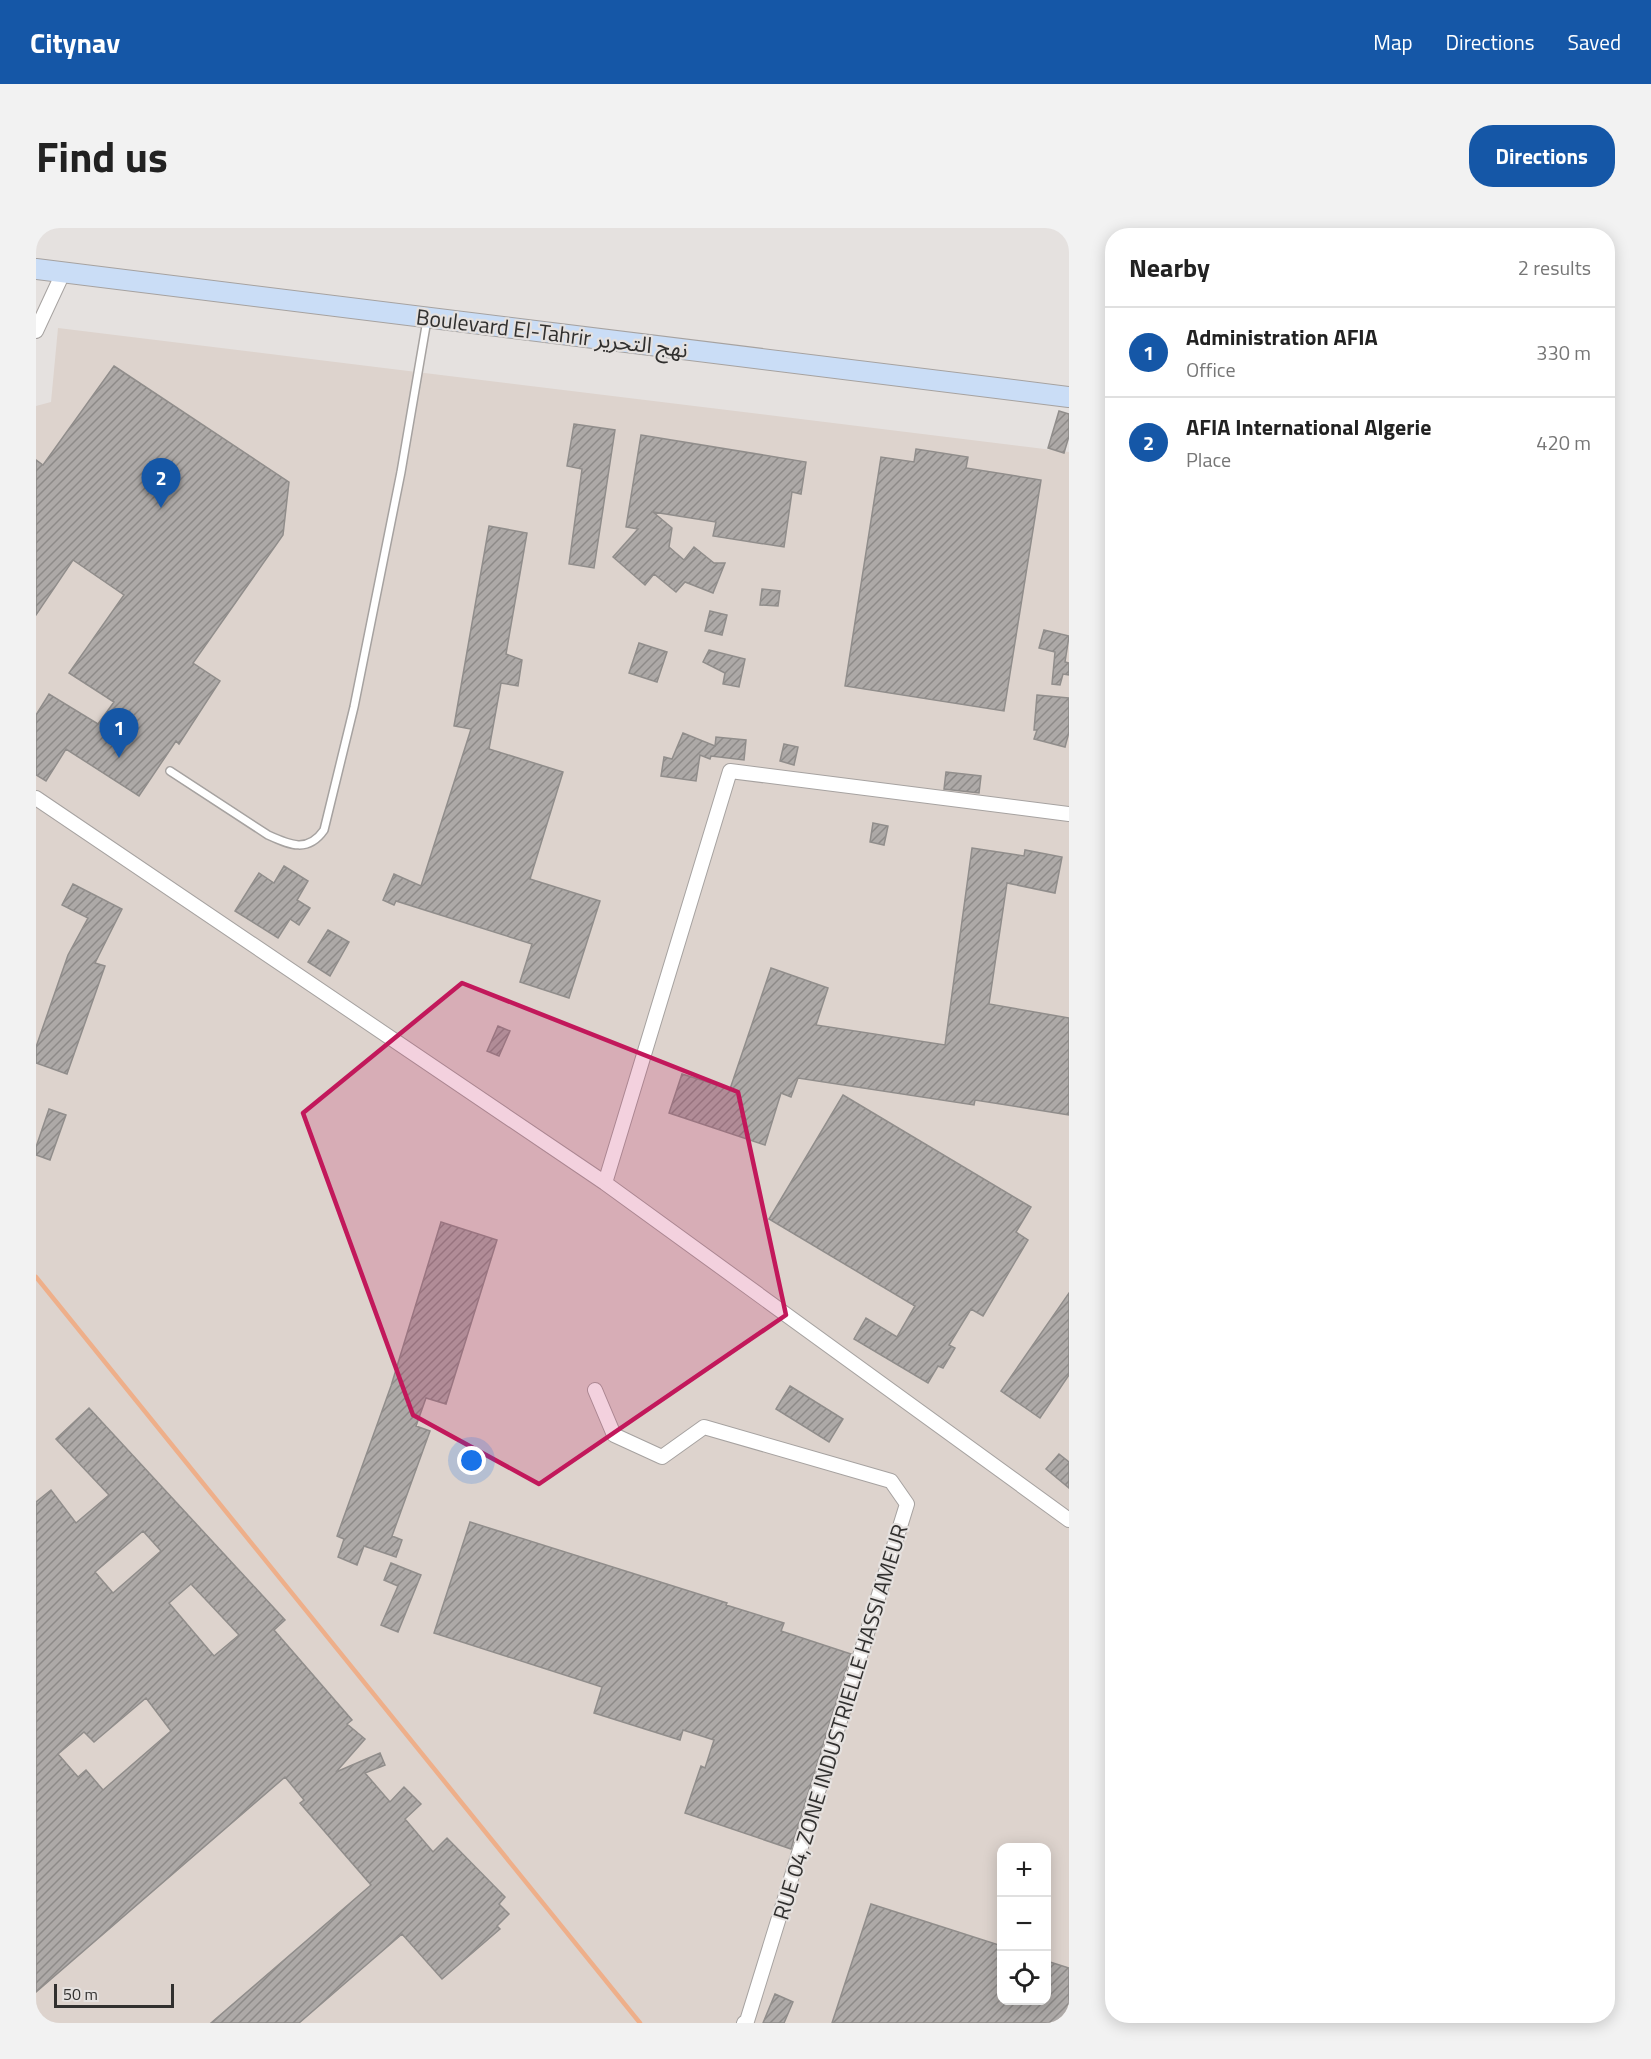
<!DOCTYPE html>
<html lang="en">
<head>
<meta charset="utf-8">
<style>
  body { margin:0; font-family:"Titillium Web","Noto Sans Arabic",sans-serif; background:#f2f2f2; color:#222 }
  .controls { position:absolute; right:18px; bottom:18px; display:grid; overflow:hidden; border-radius:12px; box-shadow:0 3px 15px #0003 }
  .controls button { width:54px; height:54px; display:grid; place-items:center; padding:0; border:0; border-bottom:2px solid #e0e0e0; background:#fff; color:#222; font:30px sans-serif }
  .scale { position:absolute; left:18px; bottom:15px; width:120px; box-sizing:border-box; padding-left:6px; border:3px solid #31302f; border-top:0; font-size:16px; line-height:21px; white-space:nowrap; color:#31302f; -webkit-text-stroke:4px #e5e1df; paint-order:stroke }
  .you { position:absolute; left:436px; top:1233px; width:21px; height:21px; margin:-15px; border:4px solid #fff; border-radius:50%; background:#1a73e8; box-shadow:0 0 0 9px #1a73e833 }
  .badge { display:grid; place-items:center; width:39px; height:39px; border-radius:50%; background:#1557a7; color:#fff; font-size:20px; font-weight:700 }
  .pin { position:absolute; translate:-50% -50px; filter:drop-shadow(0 2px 3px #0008) }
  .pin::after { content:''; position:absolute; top:32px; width:21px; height:18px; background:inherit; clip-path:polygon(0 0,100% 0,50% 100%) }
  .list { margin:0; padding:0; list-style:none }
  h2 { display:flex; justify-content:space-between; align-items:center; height:78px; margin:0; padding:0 24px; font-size:26px }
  h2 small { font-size:20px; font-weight:400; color:#767676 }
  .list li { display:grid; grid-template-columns:39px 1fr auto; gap:18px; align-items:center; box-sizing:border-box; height:90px; padding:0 24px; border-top:2px solid #e0e0e0 }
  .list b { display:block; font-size:22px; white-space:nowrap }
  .list p { margin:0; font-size:20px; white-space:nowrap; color:#767676 }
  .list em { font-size:20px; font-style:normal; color:#767676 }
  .icon { flex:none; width:33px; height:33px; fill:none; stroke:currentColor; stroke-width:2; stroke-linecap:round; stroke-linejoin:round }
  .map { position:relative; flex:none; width:1033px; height:1795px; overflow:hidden; border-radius:24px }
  header { display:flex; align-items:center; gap:36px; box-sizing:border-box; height:84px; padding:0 30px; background:#1557a7; color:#fff }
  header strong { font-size:28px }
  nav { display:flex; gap:33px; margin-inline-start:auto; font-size:21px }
  .intro { display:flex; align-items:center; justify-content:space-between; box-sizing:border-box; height:144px; padding:0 36px }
  h1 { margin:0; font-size:42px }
  .button { padding:15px 27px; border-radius:24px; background:#1557a7; color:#fff; font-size:21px; font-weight:700 }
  main { display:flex; gap:36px; padding:0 36px }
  aside { flex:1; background:#fff; border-radius:24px; box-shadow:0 3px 15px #0003 }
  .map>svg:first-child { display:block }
  .built { fill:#ddd3cd; fill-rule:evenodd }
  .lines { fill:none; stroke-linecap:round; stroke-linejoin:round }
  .stream { stroke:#eeaf8a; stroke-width:4.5 }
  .building { fill:url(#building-hatch); stroke:#908d8b; stroke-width:1.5; fill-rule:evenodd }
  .service-casing { stroke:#a6a2a0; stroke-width:10 }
  .minor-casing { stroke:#a6a2a0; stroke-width:16 }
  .secondary-casing { stroke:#a6a2a0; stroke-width:22 }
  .service { stroke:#fff; stroke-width:7 }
  .minor { stroke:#fff; stroke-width:14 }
  .secondary { stroke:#caddf6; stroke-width:20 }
  .marked { fill:#c2185b; fill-opacity:0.2; stroke:#c2185b; stroke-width:4.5; stroke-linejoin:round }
  .labels { text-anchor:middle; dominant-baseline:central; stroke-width:4.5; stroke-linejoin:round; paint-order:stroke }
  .street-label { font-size:22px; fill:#31302f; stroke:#e5e1df }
</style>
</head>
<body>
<header>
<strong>Citynav</strong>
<nav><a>Map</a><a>Directions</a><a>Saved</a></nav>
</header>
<div class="intro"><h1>Find us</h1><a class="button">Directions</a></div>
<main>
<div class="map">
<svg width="1033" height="1795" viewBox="0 0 1033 1795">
  <defs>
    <pattern id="building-hatch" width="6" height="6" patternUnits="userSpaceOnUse" patternTransform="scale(1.5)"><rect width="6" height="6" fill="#ada9a7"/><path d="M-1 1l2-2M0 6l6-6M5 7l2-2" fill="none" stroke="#8d8a88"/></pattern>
  </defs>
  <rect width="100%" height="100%" fill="#e5e1df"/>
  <path class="built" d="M 22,100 L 1033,224 L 1033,1795 L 0,1795 L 0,178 L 15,174 ZM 966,1620 L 1011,1620 L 1011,1772 L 966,1772 Z"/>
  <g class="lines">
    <path class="stream" d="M 0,1049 L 604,1795"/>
  </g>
  <path class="building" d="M 78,138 L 253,254 L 247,307 L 157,435 L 184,453 L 143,516 L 140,513 L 103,568 L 30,521 L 10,553 L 0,547 L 0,487 L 13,466 L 62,496 L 78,474 L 33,445 L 88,367 L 37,332 L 0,387 L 0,232 L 7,237 Z
    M 1023,183 L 1033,186 L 1033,208 L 1028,225 L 1012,220 Z
    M 538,196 L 579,202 L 558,340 L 533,336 L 546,241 L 531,238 Z
    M 605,207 L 770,234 L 765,266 L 756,264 L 748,319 L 677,308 L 680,294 L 617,284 L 636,300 L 633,319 L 648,332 L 658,319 L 678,335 L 689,335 L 677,365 L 649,354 L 640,364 L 618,346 L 609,357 L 577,329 L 602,301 L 590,299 Z
    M 880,221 L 932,229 L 930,240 L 1005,252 L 968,483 L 809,458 L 845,229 L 878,234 Z
    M 453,298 L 491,305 L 470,426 L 486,432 L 482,458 L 465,455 L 453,521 L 527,544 L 494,651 L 564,673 L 533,770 L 484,754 L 496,716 L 360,673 L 358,677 L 347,672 L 358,646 L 385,658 L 435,501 L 418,498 Z
    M 726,361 L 744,363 L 742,378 L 724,377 Z
    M 674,383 L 691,387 L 686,407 L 669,403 Z
    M 1008,402 L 1033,408 L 1029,434 L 1033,435 L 1033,447 L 1027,446 L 1024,457 L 1016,456 L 1019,424 L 1003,420 Z
    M 603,415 L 631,424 L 621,454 L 593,445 Z
    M 673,422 L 709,431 L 703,459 L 687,456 L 689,445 L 667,434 Z
    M 1001,467 L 1033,470 L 1033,504 L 1029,519 L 998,511 L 1001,502 L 998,502 Z
    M 647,505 L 679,518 L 680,509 L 710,512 L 708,532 L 675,528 L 674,531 L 664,527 L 660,553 L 625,548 L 628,529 L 636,531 Z
    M 748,516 L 762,519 L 758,537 L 744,533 Z
    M 910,544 L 945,548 L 943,565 L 908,561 Z
    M 837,595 L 852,598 L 848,617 L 834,614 Z
    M 936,620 L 988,628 L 989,622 L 1026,629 L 1019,665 L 971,655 L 953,776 L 1033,790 L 1033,887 L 939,872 L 938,877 L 762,850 L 755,869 L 745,865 L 729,917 L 633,885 L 646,846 L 694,861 L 735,740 L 792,760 L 780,797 L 909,817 Z
    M 248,638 L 272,653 L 261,672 L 274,680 L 263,697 L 254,691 L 242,710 L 199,683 L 223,645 L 238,655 Z
    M 37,656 L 86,681 L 59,735 L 69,738 L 31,846 L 0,835 L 0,819 L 32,727 L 52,690 L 26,677 Z
    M 292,702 L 313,714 L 294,748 L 272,734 Z
    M 462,798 L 474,803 L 463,828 L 451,823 Z
    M 807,867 L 995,979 L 980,1004 L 992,1012 L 947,1088 L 935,1081 L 913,1117 L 919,1120 L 907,1140 L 902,1138 L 892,1155 L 818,1111 L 830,1090 L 861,1109 L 879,1078 L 733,991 Z
    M 13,881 L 30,887 L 14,932 L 0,927 L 0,919 Z
    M 405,994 L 461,1012 L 410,1176 L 390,1170 L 380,1198 L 394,1203 L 356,1308 L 366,1312 L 360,1329 L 328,1318 L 321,1337 L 302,1329 L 308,1311 L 301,1308 L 355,1158 Z
    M 1033,1065 L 1033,1147 L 1004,1190 L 965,1163 Z
    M 754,1158 L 807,1191 L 793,1214 L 740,1181 Z
    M 53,1180 L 249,1392 L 238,1402 L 316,1492 L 311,1496 L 329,1511 L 300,1544 L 344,1525 L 349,1537 L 329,1545 L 354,1574 L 368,1559 L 385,1576 L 369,1591 L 397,1624 L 411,1610 L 469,1669 L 463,1676 L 473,1686 L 461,1698 L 464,1701 L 406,1751 L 366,1706 L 263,1795 L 175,1795 L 335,1657 L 264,1575 L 268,1572 L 249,1549 L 0,1764 L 0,1274 L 15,1262 L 40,1295 L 73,1267 L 20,1211 ZM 107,1303 L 125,1323 L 77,1365 L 59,1344 ZM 155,1356 L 203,1407 L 178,1428 L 133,1375 ZM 110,1470 L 135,1503 L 67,1562 L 50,1542 L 42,1549 L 22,1526 L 48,1504 L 58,1514 Z
    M 1023,1226 L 1033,1234 L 1033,1260 L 1010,1241 Z
    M 434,1294 L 691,1375 L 690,1377 L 748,1395 L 745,1403 L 815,1426 L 755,1621 L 649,1585 L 665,1538 L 669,1540 L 678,1512 L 647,1502 L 644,1512 L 558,1485 L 566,1459 L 398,1405 Z
    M 355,1335 L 385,1347 L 362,1404 L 345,1397 L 362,1358 L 348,1352 Z
    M 835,1676 L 966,1718 L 966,1773 L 1011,1773 L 1011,1733 L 1033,1740 L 1033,1795 L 796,1795 Z
    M 739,1766 L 757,1774 L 748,1795 L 727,1795 Z"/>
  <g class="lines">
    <g class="service-casing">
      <path id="service" d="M 134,543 L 232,607 C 254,617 272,625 288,602 L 318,479 L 365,244 L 391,92"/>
    </g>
    <g class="minor-casing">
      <path id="minor" d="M 0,103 L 27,45
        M 0,570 L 569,955 L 1033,1292
        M 569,955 L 694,543 L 1033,586
        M 559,1162 L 578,1207 L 626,1229 L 668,1199 L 855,1253 L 871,1276 L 711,1793 L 708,1795"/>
    </g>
    <g class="secondary-casing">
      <path id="secondary" d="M 0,41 L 1033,169"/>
    </g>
    <use href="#service" class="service"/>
    <use href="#minor" class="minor"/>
    <use href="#secondary" class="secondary"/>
  </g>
  <path class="marked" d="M 426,755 L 702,864 L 750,1087 L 503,1256 L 377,1187 L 267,885 Z"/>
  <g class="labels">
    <g class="street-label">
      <text transform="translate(516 105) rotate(7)">Boulevard El-Tahrir نهج التحرير</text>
      <text transform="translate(804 1494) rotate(-73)">RUE 04, ZONE INDUSTRIELLE HASSI AMEUR</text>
    </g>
  </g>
</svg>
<div class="controls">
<button>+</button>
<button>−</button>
<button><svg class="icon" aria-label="locate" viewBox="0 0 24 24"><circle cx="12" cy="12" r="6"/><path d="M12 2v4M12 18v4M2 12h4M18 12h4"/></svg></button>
</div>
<div class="scale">50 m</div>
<div class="you"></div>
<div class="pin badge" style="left:83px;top:530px">1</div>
<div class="pin badge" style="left:125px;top:280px">2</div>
</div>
<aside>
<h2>Nearby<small>2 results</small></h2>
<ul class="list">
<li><span class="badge">1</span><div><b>Administration AFIA</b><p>Office</p></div><em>330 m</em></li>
<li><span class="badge">2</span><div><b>AFIA International Algerie</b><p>Place</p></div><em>420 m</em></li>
</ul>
</aside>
</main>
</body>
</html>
